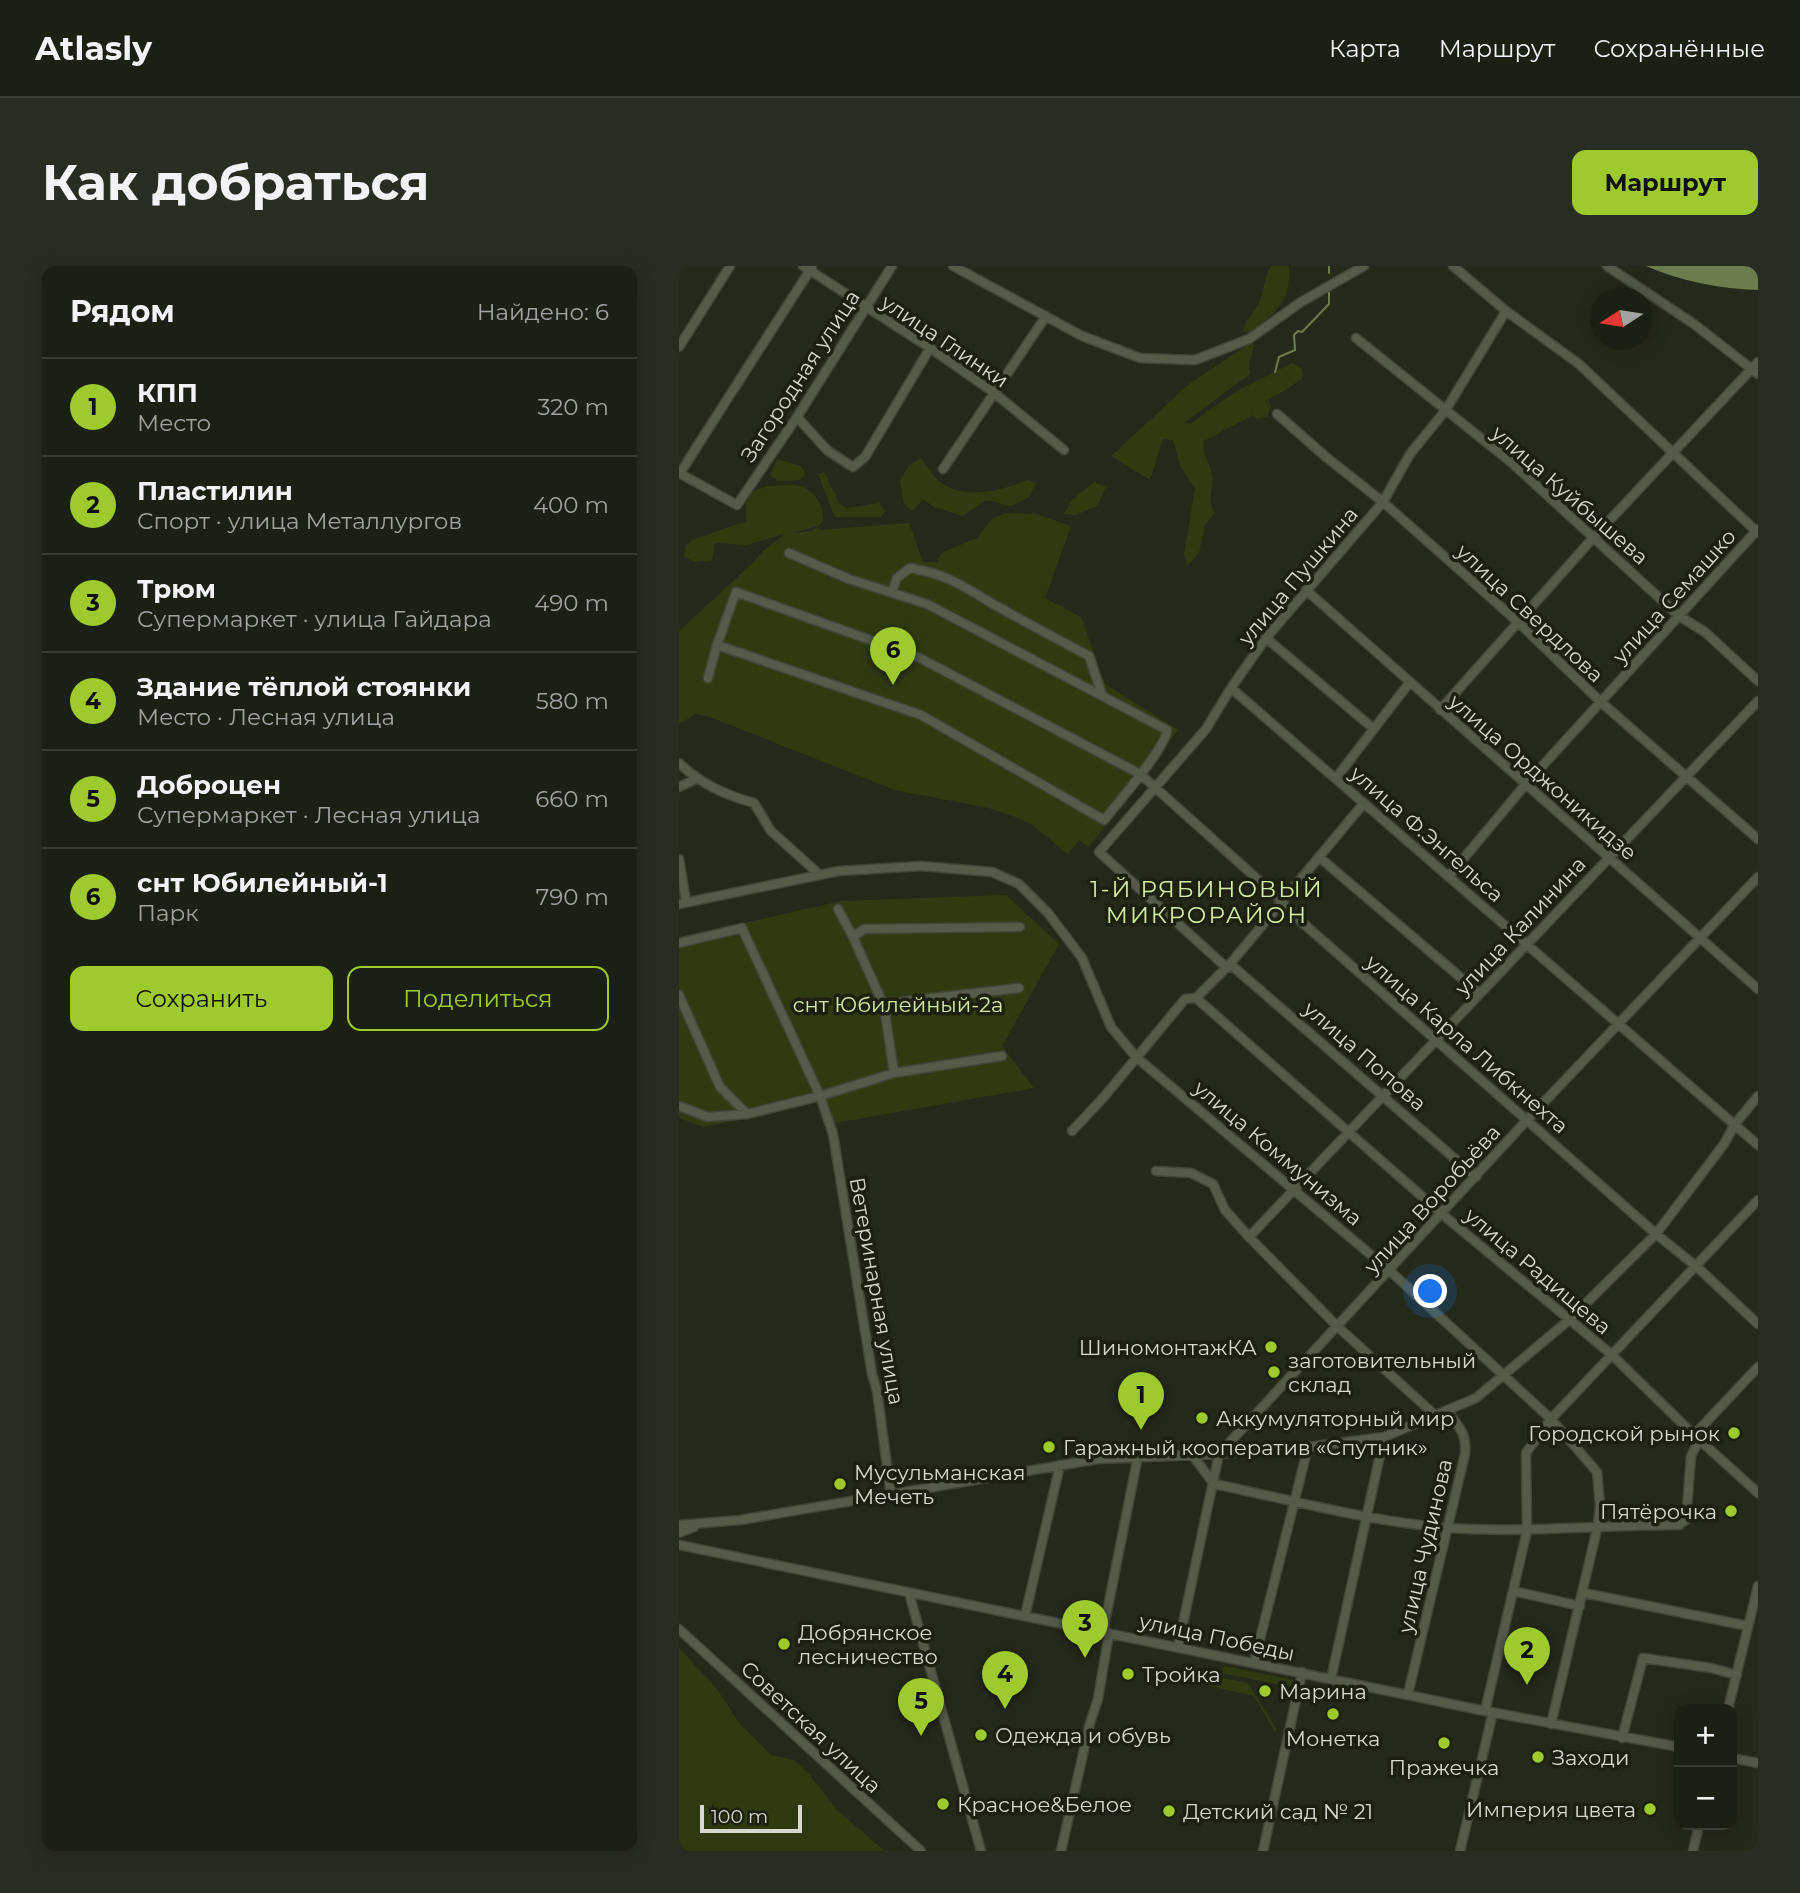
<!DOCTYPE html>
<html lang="ru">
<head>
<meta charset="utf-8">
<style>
  body { margin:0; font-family:Montserrat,sans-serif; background:#282d22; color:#f1f3f6 }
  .controls { position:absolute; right:21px; bottom:21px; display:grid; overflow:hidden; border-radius:14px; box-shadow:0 4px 18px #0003 }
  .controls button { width:63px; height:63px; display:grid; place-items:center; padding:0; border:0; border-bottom:2px solid #393e34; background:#1b2014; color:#f1f3f6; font:35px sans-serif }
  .compass { position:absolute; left:911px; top:21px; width:63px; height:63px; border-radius:50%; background:#1b2014; box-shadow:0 4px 18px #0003; rotate:258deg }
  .scale { position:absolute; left:21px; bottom:18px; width:102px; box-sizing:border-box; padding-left:7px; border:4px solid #d5d9cf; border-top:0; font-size:19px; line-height:24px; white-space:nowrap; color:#d5d9cf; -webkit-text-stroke:5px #1b2010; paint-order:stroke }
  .you { position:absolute; left:752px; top:1026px; width:24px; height:24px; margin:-18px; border:5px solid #fff; border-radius:50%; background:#1a73e8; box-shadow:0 0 0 10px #1a73e833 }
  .badge { display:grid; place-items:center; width:46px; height:46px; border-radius:50%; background:#9fca2d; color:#111; font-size:23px; font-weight:700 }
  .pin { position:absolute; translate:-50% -58px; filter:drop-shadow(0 2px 4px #0008) }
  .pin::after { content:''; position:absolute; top:37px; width:24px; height:21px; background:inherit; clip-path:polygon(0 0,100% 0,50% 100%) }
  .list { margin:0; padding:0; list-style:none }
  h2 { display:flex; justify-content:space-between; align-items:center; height:91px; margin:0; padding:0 28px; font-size:30px }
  h2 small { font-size:23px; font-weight:400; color:#a0a3a0 }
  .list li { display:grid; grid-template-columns:46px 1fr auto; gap:21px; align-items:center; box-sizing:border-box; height:98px; padding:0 28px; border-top:2px solid #393e34 }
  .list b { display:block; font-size:26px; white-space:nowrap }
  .list p { margin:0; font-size:23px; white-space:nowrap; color:#a0a3a0 }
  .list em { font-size:23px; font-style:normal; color:#a0a3a0 }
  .actions { display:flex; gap:14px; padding:21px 28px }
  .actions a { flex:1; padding:16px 0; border:2px solid #9fca2d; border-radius:14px; text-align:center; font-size:24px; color:#9fca2d }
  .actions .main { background:#9fca2d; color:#111 }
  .map { position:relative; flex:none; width:1079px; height:1585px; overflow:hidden; border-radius:14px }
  header { display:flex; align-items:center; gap:42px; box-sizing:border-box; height:98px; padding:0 35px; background:#1b2014; border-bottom:2px solid #393e34 }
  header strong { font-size:33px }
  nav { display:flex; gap:38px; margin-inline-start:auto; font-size:24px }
  .intro { display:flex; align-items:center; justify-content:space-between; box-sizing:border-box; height:168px; padding:0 42px }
  h1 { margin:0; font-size:49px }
  .button { padding:18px 32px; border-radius:14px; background:#9fca2d; color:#111; font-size:24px; font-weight:700 }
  main { display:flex; gap:42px; padding:0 42px }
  aside { flex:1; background:#1b2014; border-radius:14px; box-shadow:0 4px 18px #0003 }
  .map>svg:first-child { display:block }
  .green { fill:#2e3b11 }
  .water { fill:#6c7d4d }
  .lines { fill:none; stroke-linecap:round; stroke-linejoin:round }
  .stream { stroke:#6c7d4d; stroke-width:2 }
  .minor-casing { stroke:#424639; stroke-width:11 }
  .minor { stroke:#545b49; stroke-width:8 }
  .poi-dot { fill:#9fca2d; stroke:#1b2010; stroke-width:2.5 }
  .labels { text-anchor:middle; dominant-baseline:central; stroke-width:7; stroke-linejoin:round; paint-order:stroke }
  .street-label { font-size:21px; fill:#d5d9cf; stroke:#1b2010 }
  .park-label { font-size:21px; fill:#d0eba0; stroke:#1b2010 }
  .poi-label { font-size:21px; fill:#d5d9cf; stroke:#1b2010; text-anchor:start }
  .neighbourhood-label { font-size:23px; letter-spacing:2px; fill:#d3eda3; stroke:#1b2010 }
</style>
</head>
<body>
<header>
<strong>Atlasly</strong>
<nav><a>Карта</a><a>Маршрут</a><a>Сохранённые</a></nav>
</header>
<div class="intro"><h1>Как добраться</h1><a class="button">Маршрут</a></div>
<main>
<aside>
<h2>Рядом<small>Найдено: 6</small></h2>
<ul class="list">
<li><span class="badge">1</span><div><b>КПП</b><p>Место</p></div><em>320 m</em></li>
<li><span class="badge">2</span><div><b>Пластилин</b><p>Спорт · улица Металлургов</p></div><em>400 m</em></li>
<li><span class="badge">3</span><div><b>Трюм</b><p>Супермаркет · улица Гайдара</p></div><em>490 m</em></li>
<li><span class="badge">4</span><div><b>Здание тёплой стоянки</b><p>Место · Лесная улица</p></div><em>580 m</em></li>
<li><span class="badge">5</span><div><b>Доброцен</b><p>Супермаркет · Лесная улица</p></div><em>660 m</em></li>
<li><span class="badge">6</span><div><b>снт Юбилейный-1</b><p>Парк</p></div><em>790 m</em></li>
</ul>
<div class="actions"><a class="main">Сохранить</a><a>Поделиться</a></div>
</aside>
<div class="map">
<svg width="1079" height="1585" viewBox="0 0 1079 1585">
  <rect width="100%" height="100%" fill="#242a1a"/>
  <path class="green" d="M 592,0 L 610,0 C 612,38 596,46 570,67 L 564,65 C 566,52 577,46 581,34 C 586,22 585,11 592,0 Z
    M 572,77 L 575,79 L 570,98 L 571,108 L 505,157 L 511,158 L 558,125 L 613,97 L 623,103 L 624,112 L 600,128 L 589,133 L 592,140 L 589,150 L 579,153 L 574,149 L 525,175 C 523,188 530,195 533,208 C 536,223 526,232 536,247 L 526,259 L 520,287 L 508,300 L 505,288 L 516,222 L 502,201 L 494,174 L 484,173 L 471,214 L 432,190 L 510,118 Z
    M 242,192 C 248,201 255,212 264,218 C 289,234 324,224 349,214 L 357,217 L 350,231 L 333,240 L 307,234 L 284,250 L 255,241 L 244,233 L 233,245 L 225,238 L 221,215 L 230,199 Z
    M 98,193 L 122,200 L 126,208 L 122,214 L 98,215 L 91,209 Z
    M 145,206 L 161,238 L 167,242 L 201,237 L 206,245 L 202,251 L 156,251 L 139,208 Z
    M 415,216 L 427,221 L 418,240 L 397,249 L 385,248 L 393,234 Z
    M 92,220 C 100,220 113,217 120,220 C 137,224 144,240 144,255 L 139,260 L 114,267 L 132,265 L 139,262 L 141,264 L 230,257 L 244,296 L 258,296 L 262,287 L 298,272 L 314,252 L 326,247 L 357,248 L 392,260 L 366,332 L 402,351 L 426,418 L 499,464 L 410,581 L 400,574 L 389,588 L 353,559 L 334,550 L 310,542 L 216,524 L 31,451 L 17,448 L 0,458 L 0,365 L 76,295 C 83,284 96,277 105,268 L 68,279 L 36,277 L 33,294 L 17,296 L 5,291 L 7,280 L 13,274 L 67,255 L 67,237 L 75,224 Z
    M 327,629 L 380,678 L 323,780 L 355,822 L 156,857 L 146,835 L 25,861 L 0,852 L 0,672 L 162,635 Z
    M 0,1382 L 38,1423 L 60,1457 L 92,1489 L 115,1494 L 130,1508 L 158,1544 L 206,1585 L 0,1585 Z
    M 545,1400 L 614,1414 L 617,1422 L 543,1407 Z
    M 526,1408 L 543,1414 L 544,1412 L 569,1417 L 598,1464 L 596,1466 L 575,1430 L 523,1418 Z"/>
  <path class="water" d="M 967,0 L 1079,0 L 1079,24 C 1042,23 1001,15 967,0 Z"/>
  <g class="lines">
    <path class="stream" d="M 650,7 L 650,0
      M 596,106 L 600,91 L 616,84 L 615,69 L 619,65 L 623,66 L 650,38 L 650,25"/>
    <g class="minor-casing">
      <path id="minor" d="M 124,0 L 251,82 L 314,126 L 385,184
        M 274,0 L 403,70 L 461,92 L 516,94 L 570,73 L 622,36 L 685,0
        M 774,0 L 827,45 L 900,98 L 1079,267
        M 928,0 L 1015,58 L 1079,108
        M 677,72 L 833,197 L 1000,350 L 1026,366 L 1079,415
        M 0,81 L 51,0
        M 598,148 L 647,191 L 704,236 L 839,356 L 923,437 L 1079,573
        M 118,151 L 149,185 L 174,201 L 186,191 L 251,82
        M 264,203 L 367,50
        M 0,207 L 58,239 L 118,151 L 213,0
        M 1,207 L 133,1
        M 110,287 L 170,313 L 248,338 L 488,464 C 488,480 438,538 425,554 L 242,449 L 38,379 L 57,326 L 239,391 L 461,508 L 603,635 L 608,643 L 977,968 L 1018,1001 L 1079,1058
        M 627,324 L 1079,723
        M 213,326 L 218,312 L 231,302 C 270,309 282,319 314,338 C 346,356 378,373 410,390 L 423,429
        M 587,372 L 695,463
        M 29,412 L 38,379
        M 552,422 L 1079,879
        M 761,444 L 914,272 L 1079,96
        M 0,497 C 22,518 46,529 75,537 L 92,565 L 141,609
        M 657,512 L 731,416
        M 0,521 L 17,513
        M 640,591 L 801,728
        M 0,593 L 7,636
        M 770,610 L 846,519 L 1079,263
        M 0,638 L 160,605 L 242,600 L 313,606 L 340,618 L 369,647 L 403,692 L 432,761 L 457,791 L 711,1005 L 872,1153 L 918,1206 L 921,1239 L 919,1259 L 872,1458
        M 159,643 L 174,671 L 205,740 L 215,807
        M 174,671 L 185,663 L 341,661
        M 0,677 L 63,662 L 141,830 L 154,868 L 193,1108 L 198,1125 L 212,1229
        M 551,698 L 797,911
        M 548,702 L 420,586 L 527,463 L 552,422 L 587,372 L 704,236 L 731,188 L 766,145 L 827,45
        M 0,729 L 41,821 L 68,848
        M 517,732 L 763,948 L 932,1088 L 1015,1169 L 1079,1227
        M 205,740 L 227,735 L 340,722
        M 0,840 L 29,851 L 68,848 L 141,830 L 215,807 L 323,790
        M 393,865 L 424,832 L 506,733 L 517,732 L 551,698 L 685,537
        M 477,905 L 512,907 L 534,918 L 546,944 L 570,971 L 659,1061 L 757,1150
        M 570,971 L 1079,435
        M 1015,1169 L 1079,1101
        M 514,1190 L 535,1218 C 613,1234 691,1256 771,1262 C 847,1267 923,1259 1000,1259 L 1007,1254 L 1012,1190 L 1020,1174
        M 0,1259 L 61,1254 L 419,1193 L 540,1188 L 629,1181 L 705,1171 L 797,1132 L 890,1054 L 977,968 L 1045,878 L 1056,858 L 1079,830
        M 0,1267 L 15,1261
        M 0,1279 L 806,1445 L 1000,1481
        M 834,1325 L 901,1340
        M 230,1327 L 302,1585
        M 905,1327 L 1069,1360
        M 346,1350 L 381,1199
        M 0,1363 L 242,1585
        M 424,1366 L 459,1190
        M 499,1381 L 540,1188 L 848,854 L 1079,611
        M 575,1397 L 629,1181
        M 652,1413 L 705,1171
        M 729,1428 L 786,1188 C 788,1167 780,1161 768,1145
        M 1049,1443 L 1079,1320
        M 806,1445 L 848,1265 L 847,1187 L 872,1153 L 1079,934
        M 943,1472 L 964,1392 L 1032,1402 L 1058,1409
        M 1053,1492 L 1079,1497
        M 382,1585 L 411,1457 L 419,1433 L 430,1367
        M 584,1585 L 623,1406
        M 781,1585 L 814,1446
        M 1014,1585 L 1020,1559"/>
    </g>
    <use href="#minor" class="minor"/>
  </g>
  <g class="poi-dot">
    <circle cx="592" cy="1081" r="7"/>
    <circle cx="595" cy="1106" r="7"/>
    <circle cx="523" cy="1152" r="7"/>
    <circle cx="1055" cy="1167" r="7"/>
    <circle cx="370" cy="1181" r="7"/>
    <circle cx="161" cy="1218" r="7"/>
    <circle cx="1052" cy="1245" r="7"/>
    <circle cx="105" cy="1378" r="7"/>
    <circle cx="449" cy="1408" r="7"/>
    <circle cx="586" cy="1425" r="7"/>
    <circle cx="654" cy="1448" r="7"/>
    <circle cx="302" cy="1469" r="7"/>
    <circle cx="765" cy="1477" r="7"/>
    <circle cx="859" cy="1491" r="7"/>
    <circle cx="264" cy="1538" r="7"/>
    <circle cx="971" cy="1543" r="7"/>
    <circle cx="490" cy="1545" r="7"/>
  </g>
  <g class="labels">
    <g class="street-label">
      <text transform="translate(266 75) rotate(34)">улица Глинки</text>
      <text transform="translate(121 110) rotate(-57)">Загородная улица</text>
      <text transform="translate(891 229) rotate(41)">улица Куйбышева</text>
      <text transform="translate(619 310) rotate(-50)">улица Пушкина</text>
      <text transform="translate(995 330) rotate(-48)">улица Семашко</text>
      <text transform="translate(851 347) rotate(43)">улица Свердлова</text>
      <text transform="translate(864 511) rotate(41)">улица Орджоникидзе</text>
      <text transform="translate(748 568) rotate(41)">улица Ф.Энгельса</text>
      <text transform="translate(841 660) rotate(-47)">улица Калинина</text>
      <text transform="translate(788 778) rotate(41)">улица Карла Либкнехта</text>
      <text transform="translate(686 790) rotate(41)">улица Попова</text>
      <text transform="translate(599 887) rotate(40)">улица Коммунизма</text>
      <text transform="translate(753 933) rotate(-48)">улица Воробьёва</text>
      <text transform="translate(859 1005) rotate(40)">улица Радищева</text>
      <text transform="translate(198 1025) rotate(80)">Ветеринарная улица</text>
      <text transform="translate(746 1280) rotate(-77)">улица Чудинова</text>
      <text transform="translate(538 1371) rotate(12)">улица Победы</text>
      <text transform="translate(132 1461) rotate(43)">Советская улица</text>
    </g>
    <g class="park-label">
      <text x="219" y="738">снт Юбилейный-2а</text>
    </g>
    <g class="poi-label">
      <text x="578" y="1081" text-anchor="end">ШиномонтажКА</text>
      <text x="609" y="1094">заготовительный<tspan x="609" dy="24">склад</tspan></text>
      <text x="537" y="1152">Аккумуляторный мир</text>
      <text x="1041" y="1167" text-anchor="end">Городской рынок</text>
      <text x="384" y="1181">Гаражный кооператив «Спутник»</text>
      <text x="175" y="1206">Мусульманская<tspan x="175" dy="24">Мечеть</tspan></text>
      <text x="1038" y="1245" text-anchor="end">Пятёрочка</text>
      <text x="119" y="1366">Добрянское<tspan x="119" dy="24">лесничество</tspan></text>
      <text x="463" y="1408">Тройка</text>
      <text x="600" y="1425">Марина</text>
      <text x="316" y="1469">Одежда и обувь</text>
      <text x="654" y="1472" text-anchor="middle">Монетка</text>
      <text x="873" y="1491">Заходи</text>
      <text x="765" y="1501" text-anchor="middle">Пражечка</text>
      <text x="278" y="1538">Красное&amp;Белое</text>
      <text x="957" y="1543" text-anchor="end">Империя цвета</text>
      <text x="504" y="1545">Детский сад № 21</text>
    </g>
    <g class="neighbourhood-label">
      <text x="528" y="623">1-Й РЯБИНОВЫЙ<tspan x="528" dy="26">МИКРОРАЙОН</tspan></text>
    </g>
  </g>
</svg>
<div class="controls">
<button>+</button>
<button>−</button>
</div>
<svg class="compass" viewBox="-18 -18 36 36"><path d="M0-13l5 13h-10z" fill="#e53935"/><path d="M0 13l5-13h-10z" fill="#a0a3a0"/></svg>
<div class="scale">100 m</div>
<div class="you"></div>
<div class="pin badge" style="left:462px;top:1164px">1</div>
<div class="pin badge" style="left:848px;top:1419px">2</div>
<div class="pin badge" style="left:406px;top:1392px">3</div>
<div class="pin badge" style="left:326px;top:1443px">4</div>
<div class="pin badge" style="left:242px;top:1470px">5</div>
<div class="pin badge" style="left:214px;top:419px">6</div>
</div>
</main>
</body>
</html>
